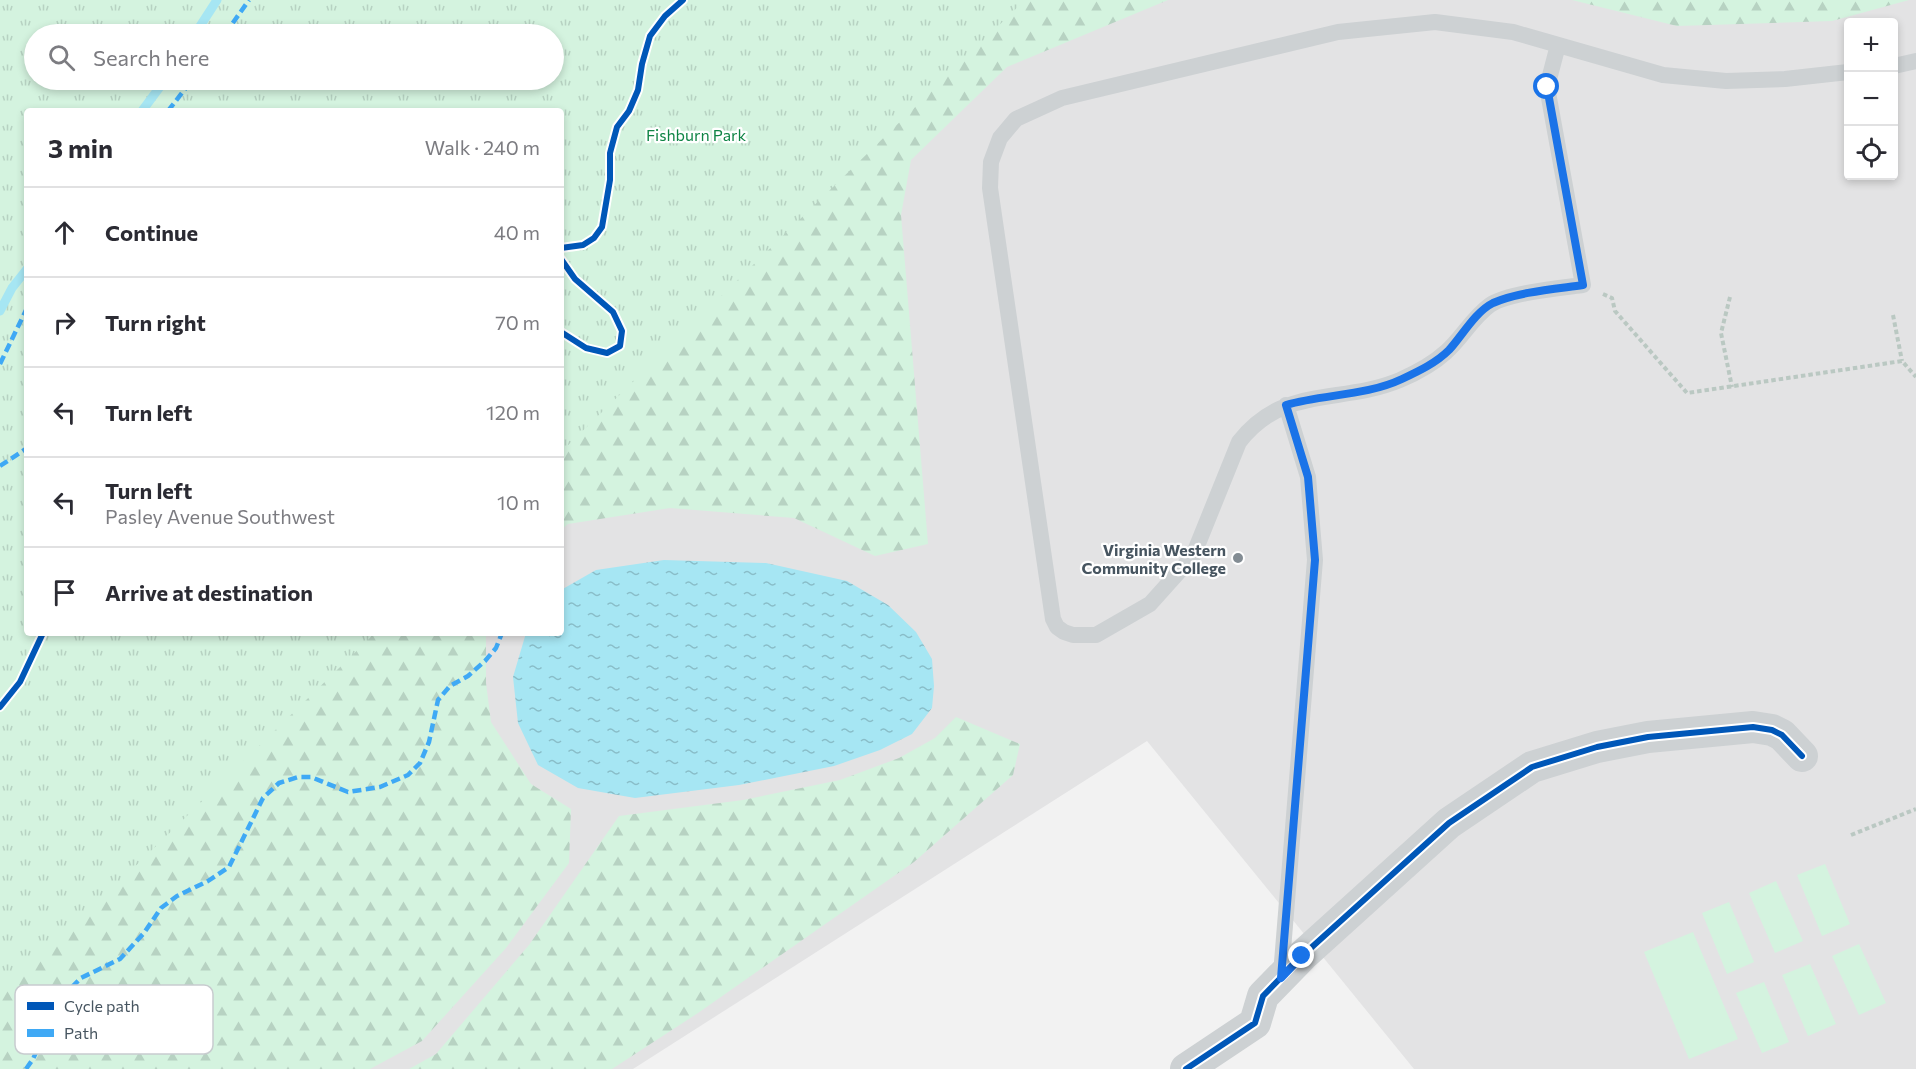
<!DOCTYPE html>
<html lang="en">
<head>
<meta charset="utf-8">
<style>
  body { margin:0; font-family:Commissioner,sans-serif; background:#f7f7f7; color:#2b2b33 }
  .controls { position:absolute; right:18px; top:18px; display:grid; overflow:hidden; border-radius:6px; box-shadow:0 3px 9px #0003 }
  .controls button { width:54px; height:54px; display:grid; place-items:center; padding:0; border:0; border-bottom:2px solid #e1e1e2; background:#fff; color:#2b2b33; font:30px sans-serif }
  .stop { position:absolute; width:18px; height:18px; margin:-14px; border:4px solid #1a73e8; border-radius:50%; background:#fff }
  .stop.end { background:#1a73e8; border-color:#fff; box-shadow:0 2px 6px #0008 }
  .list { margin:0; padding:0; list-style:none }
  h2 { display:flex; justify-content:space-between; align-items:center; height:78px; margin:0; padding:0 24px; font-size:26px }
  h2 small { font-size:20px; font-weight:400; color:#7c7c81 }
  .list li { display:grid; grid-template-columns:39px 1fr auto; gap:18px; align-items:center; box-sizing:border-box; height:90px; padding:0 24px; border-top:2px solid #e1e1e2 }
  .list b { display:block; font-size:22px; white-space:nowrap }
  .list p { margin:0; font-size:20px; white-space:nowrap; color:#7c7c81 }
  .list em { font-size:20px; font-style:normal; color:#7c7c81 }
  .icon { flex:none; width:33px; height:33px; fill:none; stroke:currentColor; stroke-width:2; stroke-linecap:round; stroke-linejoin:round }
  .map { position:relative; flex:none; width:1916px; height:1069px; overflow:hidden }
  .search { position:absolute; background:#fff; box-shadow:0 3px 9px #0003; left:24px; top:24px; width:540px; height:66px; display:flex; align-items:center; gap:15px; box-sizing:border-box; padding:0 21px; border-radius:33px; color:#7c7c81; font-size:22px }
  .panel { position:absolute; background:#fff; box-shadow:0 3px 9px #0003; left:24px; top:108px; width:540px; height:528px; border-radius:6px }
  .map>svg:first-child { display:block }
  .education { fill:#e3e3e4; fill-rule:evenodd }
  .forest { fill:url(#forest-firs) }
  .park { fill:url(#park-tufts); fill-rule:evenodd }
  .pitch { fill:#d4f3df }
  .water { fill:url(#water-ripples) }
  .lines { fill:none; stroke-linecap:round; stroke-linejoin:round }
  .stream { stroke:#a6e6f3; stroke-width:9 }
  .path { stroke:#bac8c2; stroke-width:4; stroke-dasharray:4.5 3; stroke-linecap:butt }
  .lane { stroke:#cdd1d3; stroke-width:16 }
  .street { stroke:#cdd1d3; stroke-width:32 }
  .quiet { stroke:#3fa9f5; stroke-width:4.5; stroke-dasharray:9 4.5; stroke-linecap:butt }
  .cycleway-casing { stroke:#fff; stroke-width:10 }
  .cycleway { stroke:#0057b8; stroke-width:6 }
  .route { stroke:#1a73e8; stroke-width:8 }
  .poi-dot { fill:#838c93; stroke:#fff; stroke-width:2 }
  .labels { text-anchor:middle; dominant-baseline:central; stroke-width:4.5; stroke-linejoin:round; paint-order:stroke }
  .park-label { font-size:16px; fill:#0f8445; stroke:#fff }
  .poi-label { font-size:16px; font-weight:bold; fill:#475560; stroke:#fff; text-anchor:end }
  .key { fill:#fff; stroke:#c8cccf; stroke-width:1.5 }
  .key-label { font-size:16px; fill:#475560 }
</style>
</head>
<body>
<div class="map">
<svg width="1916" height="1069" viewBox="0 0 1916 1069">
  <defs>
    <pattern id="forest-firs" width="22" height="20" patternUnits="userSpaceOnUse" patternTransform="scale(1.5)"><rect width="22" height="20" fill="#d4f3df"/><path d="M5 1l3.5 6h-7zM16 11l3.5 6h-7z" fill="#b7d2c2"/></pattern>
    <pattern id="park-tufts" width="24" height="20" patternUnits="userSpaceOnUse" patternTransform="scale(1.5)"><rect width="24" height="20" fill="#d4f3df"/><path d="M3 7l-1-3M5 7V3M7 7l1-3M15 17l-1-3M17 17v-4M19 17l1-3" fill="none" stroke="#b7d2c2"/></pattern>
    <pattern id="water-ripples" width="26" height="14" patternUnits="userSpaceOnUse" patternTransform="scale(1.5)"><rect width="26" height="14" fill="#a6e6f3"/><path d="M2 4q2-2 4 0t4 0M15 11q2-2 4 0t4 0" fill="none" stroke="#89bdc8"/></pattern>
  </defs>
  <rect width="100%" height="100%" fill="#f2f2f2"/>
  <path class="education" d="M 1055,0 L 1916,0 L 1916,1069 L 1414,1069 L 1147,741 L 633,1069 L 0,1069 L 408,633 L 561,633 L 561,484 ZM 1848,22 L 1894,22 L 1894,176 L 1848,176 Z"/>
  <path class="forest" d="M 272,0 L 1168,0 L 1007,67 L 911,160 L 901,215 L 928,544 L 875,556 L 794,518 L 670,508 L 568,524 L 561,530 L 561,111 L 191,111 L 554,80 L 554,34 Z
    M 1572,0 L 1909,0 L 1832,21 L 1677,26 Z
    M 0,419 L 27,633 L 486,633 L 486,683 L 491,722 L 531,784 L 571,809 L 569,863 L 506,948 L 422,1041 L 370,1069 L 0,1069 Z
    M 956,717 L 1020,744 L 1013,775 L 914,862 L 698,1013 L 612,1069 L 409,1069 L 436,1054 L 529,945 L 619,816 L 743,800 L 840,780 L 899,758 L 935,738 Z"/>
  <path class="park" d="M 0,0 L 1025,0 L 561,452 L 561,111 L 27,111 L 27,633 L 375,633 L 0,998 ZM 34,34 L 554,34 L 554,80 L 34,80 Z"/>
  <path class="pitch" d="M 1825,864 L 1850,924 L 1822,936 L 1797,875 Z
    M 1776,881 L 1803,941 L 1775,953 L 1749,893 Z
    M 1729,902 L 1754,962 L 1727,974 L 1702,913 Z
    M 1693,932 L 1738,1039 L 1689,1059 L 1644,952 Z
    M 1859,944 L 1886,1003 L 1859,1015 L 1832,956 Z
    M 1810,964 L 1836,1024 L 1808,1036 L 1782,975 Z
    M 1764,982 L 1789,1042 L 1762,1053 L 1736,993 Z"/>
  <path class="water" d="M 664,560 L 766,563 L 847,581 L 888,605 L 916,632 L 932,659 L 934,686 L 932,708 L 912,734 L 880,750 L 834,766 L 739,785 L 635,798 L 578,788 L 538,765 L 518,723 L 513,677 L 526,633 L 561,633 L 561,590 L 596,570 Z"/>
  <g class="lines">
    <path class="stream" d="M 195,34 L 217,0
      M 142,111 L 165,80
      M 0,311 L 12,288 L 27,269"/>
    <path class="path" d="M 1603,294 L 1612,298 L 1615,311 L 1687,393 L 1902,361 L 1916,377
      M 1730,297 L 1721,333 L 1732,387
      M 1893,315 L 1902,361
      M 1851,835 L 1916,809"/>
    <path class="lane" d="M 1558,45 L 1547,87 L 1583,285 C 1560,288 1507,293 1490,305 C 1472,318 1462,338 1446,352 C 1433,364 1416,373 1400,380 C 1340,405 1284,384 1239,442 L 1193,556 L 1150,604 L 1096,635 L 1073,635 L 1064,632 L 1057,627 L 1053,619 L 990,188 L 991,162 L 1000,138 L 1016,119 L 1062,98 L 1338,32 L 1435,22 L 1513,32 L 1663,75 L 1726,81 L 1785,79 L 1848,72
      M 1894,66 L 1916,61
      M 1281,974 L 1315,560 L 1308,477 L 1286,405"/>
    <path class="street" d="M 1186,1069 L 1255,1023 L 1263,996 L 1302,956 L 1449,823 L 1532,767 L 1597,747 L 1648,737 L 1753,727 L 1772,730 L 1782,735 L 1802,756"/>
    <path class="quiet" d="M 225,34 L 249,0
      M 168,111 L 192,80
      M 0,364 L 27,308
      M 0,466 L 27,448
      M 26,1069 L 33,1059 L 61,998 L 81,978 L 120,959 L 144,933 L 161,908 L 177,896 L 208,881 L 229,867 L 263,798 L 279,783 L 298,777 L 311,777 L 348,792 L 380,787 L 408,775 L 420,763 L 429,742 L 438,700 L 450,686 L 468,676 L 485,661 L 496,648 L 502,633"/>
    <g class="cycleway-casing">
      <path id="cycleway" d="M 561,248 L 583,245 L 594,238 L 602,227 L 610,180 L 610,153 L 617,127 L 629,111 L 638,90 L 642,64 L 650,36 L 665,16 L 683,0
        M 561,259 L 575,279 L 613,312 L 622,331 L 620,346 L 607,353 L 586,348 L 561,332
        M 0,707 L 20,682 L 43,633
        M 1186,1069 L 1255,1023 L 1263,996 L 1302,956 L 1449,823 L 1532,767 L 1597,747 L 1648,737 L 1753,727 L 1772,730 L 1782,735 L 1802,756"/>
    </g>
    <use href="#cycleway" class="cycleway"/>
  </g>
  <g class="lines">
    <path class="route" d="M 1302,956 L 1281,978 L 1315,560 L 1308,477 L 1286,405 C 1324,394 1366,396 1402,379 C 1419,371 1436,363 1449,350 C 1462,336 1475,312 1493,303 C 1518,292 1555,289 1583,285 L 1547,87"/>
  </g>
  <circle class="poi-dot" cx="1238" cy="558" r="6"/>
  <g class="labels">
    <g class="park-label">
      <text x="696" y="134">Fishburn Park</text>
    </g>
    <g class="poi-label">
      <text x="1226" y="549">Virginia Western<tspan x="1226" dy="18">Community College</tspan></text>
    </g>
  </g>
  <rect x="15" y="985" width="198" height="69" rx="9" class="key"/>
  <rect x="27" y="1002" width="27" height="8" fill="#0057b8"/>
  <rect x="27" y="1029" width="27" height="8" fill="#3fa9f5"/>
  <g class="key-label">
    <text x="64" y="1012">Cycle path</text>
    <text x="64" y="1039">Path</text>
  </g>
</svg>
<div class="controls">
<button>+</button>
<button>−</button>
<button><svg class="icon" aria-label="locate" viewBox="0 0 24 24"><circle cx="12" cy="12" r="6"/><path d="M12 2v4M12 18v4M2 12h4M18 12h4"/></svg></button>
</div>
<div class="stop" style="left:1547px;top:87px"></div>
<div class="stop end" style="left:1302px;top:956px"></div>
<div class="search"><svg class="icon" aria-label="search" viewBox="0 0 24 24"><circle cx="10" cy="10" r="6"/><path d="M15 15l6 6"/></svg>Search here</div>
<section class="panel">
<h2>3 min<small>Walk · 240 m</small></h2>
<ul class="list">
<li><svg class="icon" aria-label="ahead" viewBox="0 0 24 24"><path d="M12 20V5M6 11l6-6 6 6"/></svg><div><b>Continue</b></div><em>40 m</em></li>
<li><svg class="icon" aria-label="right" viewBox="0 0 24 24"><path d="M7 20v-9h11M14 6l5 5-5 5"/></svg><div><b>Turn right</b></div><em>70 m</em></li>
<li><svg class="icon" aria-label="left" viewBox="0 0 24 24"><path d="M17 20v-9H6M10 6l-5 5 5 5"/></svg><div><b>Turn left</b></div><em>120 m</em></li>
<li><svg class="icon" aria-label="left" viewBox="0 0 24 24"><path d="M17 20v-9H6M10 6l-5 5 5 5"/></svg><div><b>Turn left</b><p>Pasley Avenue Southwest</p></div><em>10 m</em></li>
<li><svg class="icon" aria-label="arrive" viewBox="0 0 24 24"><path d="M6 21V4h12l-3 4 3 4H6"/></svg><div><b>Arrive at destination</b></div></li>
</ul>
</section>
</div>
</body>
</html>
